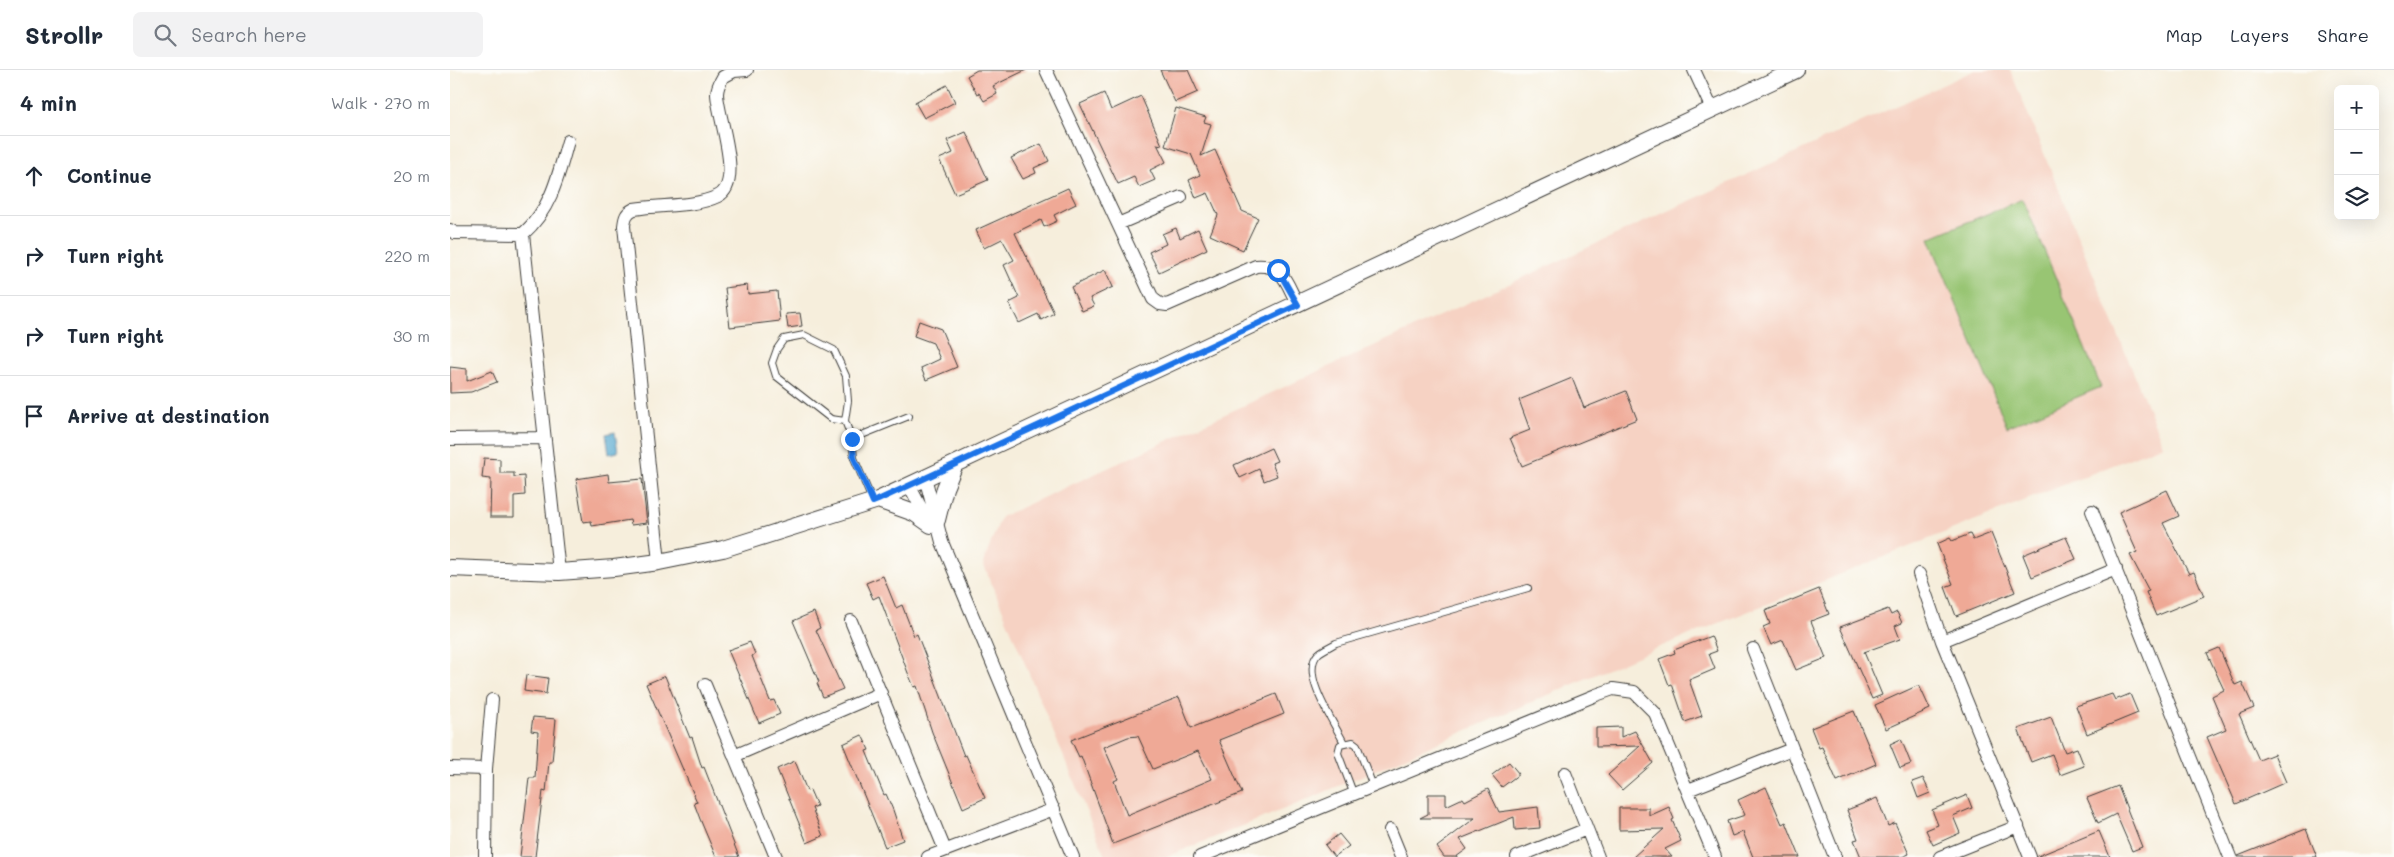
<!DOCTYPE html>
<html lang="en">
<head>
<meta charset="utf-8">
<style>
  body { margin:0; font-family:Mali,sans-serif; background:#f2f2f3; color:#1f2937 }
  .controls { position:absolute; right:15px; top:15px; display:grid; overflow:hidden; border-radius:8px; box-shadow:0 5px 20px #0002 }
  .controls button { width:45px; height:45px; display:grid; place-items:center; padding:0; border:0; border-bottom:1px solid #e0e1e3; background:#fff; color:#1f2937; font:25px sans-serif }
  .stop { position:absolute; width:15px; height:15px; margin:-11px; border:4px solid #1a73e8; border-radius:50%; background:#fff }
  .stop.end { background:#1a73e8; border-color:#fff; box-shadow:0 1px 5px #0008 }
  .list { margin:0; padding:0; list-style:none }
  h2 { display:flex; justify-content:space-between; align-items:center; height:65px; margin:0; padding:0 20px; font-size:21px }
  h2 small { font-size:16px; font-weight:400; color:#747a83 }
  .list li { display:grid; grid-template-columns:32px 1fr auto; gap:15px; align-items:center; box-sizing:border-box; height:80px; padding:0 20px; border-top:1px solid #e0e1e3 }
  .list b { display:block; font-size:19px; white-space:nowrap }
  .list em { font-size:16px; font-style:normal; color:#747a83 }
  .icon { flex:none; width:28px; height:28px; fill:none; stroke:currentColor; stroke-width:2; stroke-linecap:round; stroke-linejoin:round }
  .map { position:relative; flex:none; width:1944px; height:787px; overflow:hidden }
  header { display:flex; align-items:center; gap:30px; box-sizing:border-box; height:70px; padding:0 25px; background:#fff; border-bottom:1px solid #e0e1e3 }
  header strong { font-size:24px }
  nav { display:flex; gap:28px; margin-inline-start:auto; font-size:18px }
  .search { width:350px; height:45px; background:#f2f2f3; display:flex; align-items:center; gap:12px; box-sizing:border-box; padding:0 18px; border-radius:8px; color:#747a83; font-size:19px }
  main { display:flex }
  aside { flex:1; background:#fff }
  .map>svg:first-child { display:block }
  .built { fill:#f6d2c3 }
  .green { fill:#98c573; stroke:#5a7048 }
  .water { fill:#55a8d0; stroke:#386276 }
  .building { fill:#efa996; fill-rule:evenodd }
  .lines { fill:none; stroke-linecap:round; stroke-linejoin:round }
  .service-casing { stroke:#3d3c39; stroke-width:8 }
  .minor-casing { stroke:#3d3c39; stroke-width:14 }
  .tertiary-casing { stroke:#3d3c39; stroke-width:18 }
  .service { stroke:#fff; stroke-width:6 }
  .minor { stroke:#fff; stroke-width:12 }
  .tertiary { stroke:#fff; stroke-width:16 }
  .route { stroke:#1a73e8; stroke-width:6 }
</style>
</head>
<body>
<header>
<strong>Strollr</strong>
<div class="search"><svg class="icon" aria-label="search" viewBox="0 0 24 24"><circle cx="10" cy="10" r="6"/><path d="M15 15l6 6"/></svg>Search here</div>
<nav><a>Map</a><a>Layers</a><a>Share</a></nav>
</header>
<main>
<aside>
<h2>4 min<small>Walk · 270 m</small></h2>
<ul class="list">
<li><svg class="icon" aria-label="ahead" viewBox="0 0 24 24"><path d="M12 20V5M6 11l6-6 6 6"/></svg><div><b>Continue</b></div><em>20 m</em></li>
<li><svg class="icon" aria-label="right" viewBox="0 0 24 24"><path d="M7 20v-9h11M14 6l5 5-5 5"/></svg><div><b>Turn right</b></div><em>220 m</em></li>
<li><svg class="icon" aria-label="right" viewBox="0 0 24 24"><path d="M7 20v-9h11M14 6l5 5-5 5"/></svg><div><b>Turn right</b></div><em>30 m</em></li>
<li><svg class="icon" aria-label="arrive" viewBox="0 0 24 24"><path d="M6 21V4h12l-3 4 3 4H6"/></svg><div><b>Arrive at destination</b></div></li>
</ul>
</aside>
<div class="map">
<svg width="1944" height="787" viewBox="0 0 1944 787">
  <rect width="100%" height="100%" fill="#fdfcf7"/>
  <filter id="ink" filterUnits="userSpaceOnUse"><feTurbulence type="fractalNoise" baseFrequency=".02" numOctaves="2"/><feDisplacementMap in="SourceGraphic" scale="10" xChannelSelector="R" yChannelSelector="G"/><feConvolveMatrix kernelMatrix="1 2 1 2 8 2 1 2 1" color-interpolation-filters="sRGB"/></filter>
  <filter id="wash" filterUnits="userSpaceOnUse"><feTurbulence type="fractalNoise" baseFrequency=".0096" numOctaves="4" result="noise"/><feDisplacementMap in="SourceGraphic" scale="20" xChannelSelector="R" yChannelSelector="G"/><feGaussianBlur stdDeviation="1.12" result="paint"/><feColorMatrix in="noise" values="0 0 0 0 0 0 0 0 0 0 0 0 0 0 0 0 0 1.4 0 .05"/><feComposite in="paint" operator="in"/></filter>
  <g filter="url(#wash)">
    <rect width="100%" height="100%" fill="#f6eedc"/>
    <path class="built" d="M 1525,0 L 1560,0 L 1713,375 L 1202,580 L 847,734 L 716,787 L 655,786 L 533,493 L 551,447 Z"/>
    <path class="green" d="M 1573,129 L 1651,317 L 1557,357 L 1479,168 Z"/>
    <path class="water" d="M 165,362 L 168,382 L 159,384 L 156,364 Z"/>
    <g id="blocks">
      <path class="building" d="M 527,0 L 576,0 L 543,16 L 547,24 L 534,31 L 529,23 L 527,24 L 517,6 Z
        M 710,0 L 738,0 L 748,22 L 725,32 Z
        M 497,15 L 505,32 L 474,48 L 465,32 Z
        M 654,23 L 661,40 L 691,26 L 712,75 L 707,74 L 716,92 L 700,100 L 705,110 L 689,117 L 684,107 L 668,114 L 630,34 Z
        M 726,38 L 756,47 L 754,52 L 761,54 L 751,86 L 765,80 L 792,141 L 808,148 L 793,180 L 760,165 L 768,145 L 758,123 L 746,128 L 739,110 L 750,105 L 741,84 L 715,76 Z
        M 516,62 L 538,110 L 505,124 L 489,89 L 503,83 L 497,70 Z
        M 591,74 L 599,91 L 584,98 L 586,103 L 573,109 L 561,88 Z
        M 618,118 L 626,134 L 604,145 L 607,151 L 594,157 L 591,150 L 565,163 L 604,243 L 591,250 L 588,244 L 569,253 L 559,233 L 569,228 L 554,195 L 564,190 L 552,169 L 534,178 L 526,160 Z
        M 726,158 L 730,168 L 748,159 L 757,179 L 709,202 L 699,182 L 716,174 L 712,164 Z
        M 655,200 L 663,217 L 640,228 L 644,236 L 632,241 L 621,217 Z
        M 297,215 L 298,224 L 327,221 L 330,251 L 280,257 L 275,218 Z
        M 350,243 L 352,256 L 338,258 L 336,244 Z
        M 469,251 L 491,259 L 507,297 L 476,310 L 471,298 L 490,289 L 483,273 L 464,266 Z
        M 0,297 L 17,299 L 17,311 L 42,301 L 47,312 L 21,322 L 0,323 Z
        M 1122,308 L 1134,338 L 1176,321 L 1187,349 L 1072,396 L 1060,368 L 1080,360 L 1069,330 Z
        M 821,378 L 827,391 L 822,393 L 827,406 L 814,411 L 809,399 L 790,408 L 784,395 Z
        M 34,388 L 50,389 L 50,403 L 64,403 L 64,407 L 74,406 L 75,425 L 64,426 L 64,447 L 40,447 L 41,409 L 32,408 Z
        M 158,404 L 159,412 L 192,409 L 197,453 L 181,455 L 180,450 L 142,456 L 141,451 L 133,452 L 126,409 Z
        M 1717,420 L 1729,446 L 1713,453 L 1739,504 L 1744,502 L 1754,526 L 1706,546 L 1696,522 L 1699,521 L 1680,485 L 1687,482 L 1669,442 Z
        M 1541,463 L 1565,522 L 1506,546 L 1495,517 L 1503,514 L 1487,474 L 1500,468 L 1502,471 L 1520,464 L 1523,470 Z
        M 1616,467 L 1626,489 L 1582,507 L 1573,485 Z
        M 433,506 L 446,538 L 452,535 L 464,566 L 467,564 L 514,686 L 516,685 L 535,728 L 513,738 L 482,662 L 467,616 L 464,617 L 458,603 L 429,526 L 423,529 L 416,513 Z
        M 1369,519 L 1379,544 L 1361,551 L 1376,588 L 1346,600 L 1333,570 L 1321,575 L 1313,557 L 1320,554 L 1315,541 Z
        M 1438,539 L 1441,545 L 1447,542 L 1452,553 L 1445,556 L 1450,569 L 1414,582 L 1432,625 L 1422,629 L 1390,557 Z
        M 364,542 L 370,558 L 366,560 L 393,619 L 373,627 L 367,613 L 369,612 L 343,551 Z
        M 1261,566 L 1267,581 L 1259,584 L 1265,599 L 1239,610 L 1252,646 L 1235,652 L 1222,614 L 1219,615 L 1209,589 L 1225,583 L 1224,580 Z
        M 300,572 L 305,584 L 302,586 L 320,631 L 324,630 L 330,644 L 309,653 L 278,580 Z
        M 1769,578 L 1785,615 L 1792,612 L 1804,638 L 1789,644 L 1809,690 L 1824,684 L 1836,712 L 1786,734 L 1757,667 L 1776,659 L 1762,626 L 1774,620 L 1757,583 Z
        M 76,605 L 98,608 L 96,624 L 74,621 Z
        M 215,606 L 240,668 L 242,667 L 252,698 L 254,697 L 289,787 L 266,787 L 250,749 L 244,733 L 247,732 L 196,614 Z
        M 1469,615 L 1480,639 L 1436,659 L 1425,635 Z
        M 826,624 L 834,644 L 769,670 L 792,723 L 663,774 L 631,686 L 629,687 L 621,670 L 729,627 L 741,658 ZM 688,666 L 703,699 L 748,681 L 762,709 L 677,745 L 664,711 L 668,709 L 654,677 L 678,667 Z
        M 1662,624 L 1665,630 L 1680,624 L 1688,643 L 1637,664 L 1626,636 Z
        M 1404,641 L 1426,694 L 1387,711 L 1372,677 L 1369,678 L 1361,658 Z
        M 83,647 L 106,649 L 102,692 L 99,692 L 96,722 L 93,721 L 85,787 L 70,787 L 79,708 L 85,708 L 88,662 L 81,661 Z
        M 1601,647 L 1615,682 L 1627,678 L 1634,696 L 1610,705 L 1602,684 L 1581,692 L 1568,659 Z
        M 1171,657 L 1171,667 L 1185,661 L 1203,693 L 1172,720 L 1158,705 L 1190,676 L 1146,677 L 1146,658 Z
        M 412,665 L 419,680 L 416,681 L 434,725 L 436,724 L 443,740 L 453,770 L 435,777 L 393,674 Z
        M 1451,669 L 1461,694 L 1450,698 L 1440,674 Z
        M 345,691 L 357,721 L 360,720 L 367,736 L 362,738 L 373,766 L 357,773 L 327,699 Z
        M 1059,692 L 1069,704 L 1052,717 L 1042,705 Z
        M 1473,708 L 1480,723 L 1468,728 L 1462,712 Z
        M 1668,716 L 1692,777 L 1682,781 L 1666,744 L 1648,753 L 1637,728 Z
        M 1316,717 L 1332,754 L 1336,752 L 1350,787 L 1303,787 L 1293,762 L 1282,766 L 1277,751 L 1295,745 L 1288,730 Z
        M 1038,719 L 1049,742 L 1088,737 L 1090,758 L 1065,760 L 1064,747 L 1010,769 L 1017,779 L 1006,787 L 994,787 L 987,777 L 1025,748 L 970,748 L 978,744 L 978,724 L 996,724 L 996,736 L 1013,728 L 1015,731 Z
        M 1517,725 L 1522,738 L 1503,746 L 1510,763 L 1483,775 L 1476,760 L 1488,755 L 1482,740 Z
        M 1427,728 L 1438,756 L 1445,753 L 1459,784 L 1452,787 L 1411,787 L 1404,770 L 1408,769 L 1397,740 Z
        M 1219,737 L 1224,749 L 1222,750 L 1231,771 L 1215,779 L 1222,787 L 1183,787 L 1214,759 L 1169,760 L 1169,738 L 1199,738 L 1199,746 Z
        M 1856,759 L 1867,787 L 1788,787 L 1788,786 Z
        M 1649,761 L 1660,787 L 1588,787 L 1588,786 Z
        M 889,764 L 899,776 L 884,787 L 875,775 Z"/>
    </g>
  </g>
  <g filter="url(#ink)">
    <use href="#blocks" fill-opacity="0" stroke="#3d3c39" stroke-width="1"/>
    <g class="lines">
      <g class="service-casing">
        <path id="service" d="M 395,351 L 381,349 L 326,306 L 322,293 L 327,279 L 334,269 L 354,265 L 384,280 L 396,306 L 398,331 L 395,351 L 402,369 L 404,388 L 423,432
          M 402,369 L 459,346
          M 894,673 C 884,652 848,602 869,583 C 874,579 881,576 886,573 L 1078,518
          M 904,725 L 888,683 L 890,675 L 903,672 L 907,675 L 923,716"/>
      </g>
      <g class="minor-casing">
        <path id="minor" d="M 596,0 L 703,229 L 710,234 L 717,235 L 806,196 C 834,194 836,213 848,235
          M 1244,0 L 1262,39
          M 668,154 L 731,127
          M 0,160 L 5,163 L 73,164 C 101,139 108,107 118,71
          M 73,164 L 109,502
          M 0,369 L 93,368
          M 475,407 L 492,472 L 623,787
          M 459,415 L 478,451
          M 1642,441 L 1780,787
          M 209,492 L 174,156 C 175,147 176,143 184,139 C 211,134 243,138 268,126 C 294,113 268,48 267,24 C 267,18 270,12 273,7 L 284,1 L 297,0
          M 1469,504 L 1492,571 L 1580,787
          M 401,551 L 495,780
          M 1492,571 L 1666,499
          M 1303,579 L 1385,787
          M 255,615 L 326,787
          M 284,686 L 431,623
          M 0,698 L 36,699
          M 1115,703 L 1148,787
          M 1238,720 L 1342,679
          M 940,760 L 951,787
          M 35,787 L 36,699 L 42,630
          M 478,787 L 604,739
          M 750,787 L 1146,625 L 1163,619 L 1184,622 L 1205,643 L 1265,787
          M 1067,787 L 1137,759
          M 1490,787 L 1568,756"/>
      </g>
      <g class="tertiary-casing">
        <path id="tertiary" d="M 428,430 L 464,443 L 481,455
          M 487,450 L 495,418 L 505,394
          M 0,498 L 109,502 L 164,498 L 209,492 L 273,479 L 428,430 L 1346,0"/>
      </g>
      <use href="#service" class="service"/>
      <use href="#minor" class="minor"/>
      <use href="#tertiary" class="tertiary"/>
    </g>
  </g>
  <g class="lines" filter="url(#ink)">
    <path class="route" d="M 402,369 L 404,388 L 423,432 L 428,430 L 848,235 L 828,200"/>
  </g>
</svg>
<div class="controls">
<button>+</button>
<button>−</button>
<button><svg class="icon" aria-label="layers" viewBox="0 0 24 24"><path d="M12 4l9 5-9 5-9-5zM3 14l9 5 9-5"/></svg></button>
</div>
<div class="stop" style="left:828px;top:200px"></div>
<div class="stop end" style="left:402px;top:369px"></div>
</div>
</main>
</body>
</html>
